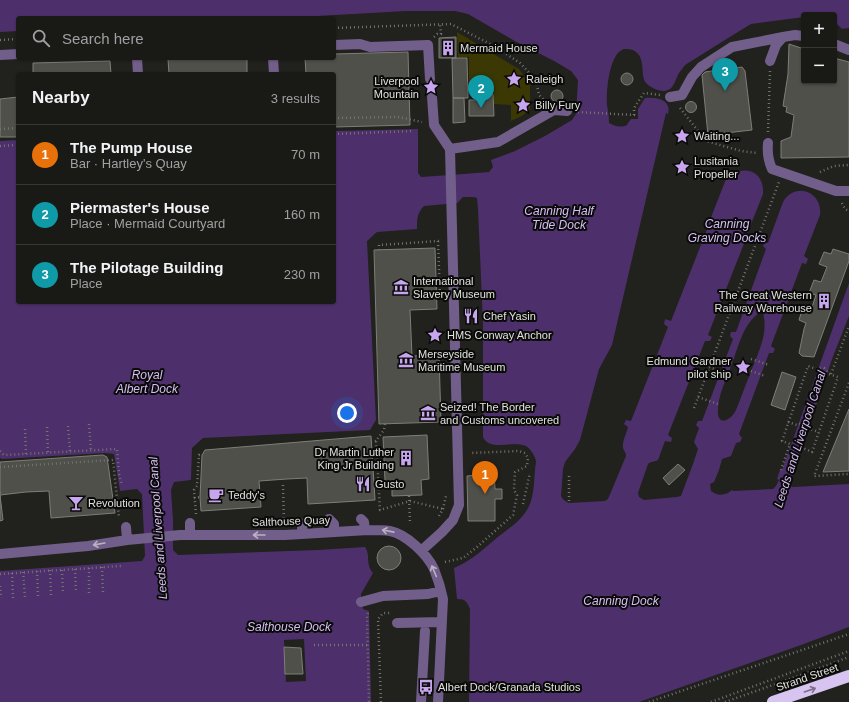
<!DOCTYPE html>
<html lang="en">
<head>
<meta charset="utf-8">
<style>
  body { margin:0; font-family:Arial,sans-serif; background:#22221f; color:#f1f3f6 }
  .controls { position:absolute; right:12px; top:12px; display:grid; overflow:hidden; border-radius:4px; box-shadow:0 1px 3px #0004 }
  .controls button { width:36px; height:36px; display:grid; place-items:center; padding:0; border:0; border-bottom:1px solid #373835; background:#191916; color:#f1f3f6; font:20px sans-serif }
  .you { position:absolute; left:347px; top:413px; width:14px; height:14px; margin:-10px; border:3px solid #fff; border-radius:50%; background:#1a73e8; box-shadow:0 0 0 6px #1a73e833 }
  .badge { display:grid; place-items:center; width:26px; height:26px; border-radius:50%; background:#0f766e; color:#fff; font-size:13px; font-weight:700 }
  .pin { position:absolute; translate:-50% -33px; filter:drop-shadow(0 1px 2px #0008) }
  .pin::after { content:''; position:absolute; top:21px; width:14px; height:12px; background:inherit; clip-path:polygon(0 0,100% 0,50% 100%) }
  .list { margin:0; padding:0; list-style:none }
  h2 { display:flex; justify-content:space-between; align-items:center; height:52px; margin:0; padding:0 16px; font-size:17px }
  h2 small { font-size:13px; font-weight:400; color:#9fa0a1 }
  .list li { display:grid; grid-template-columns:26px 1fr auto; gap:12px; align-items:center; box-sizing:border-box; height:60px; padding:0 16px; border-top:1px solid #373835 }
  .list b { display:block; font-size:15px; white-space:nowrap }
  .list p { margin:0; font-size:13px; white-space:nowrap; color:#9fa0a1 }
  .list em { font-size:13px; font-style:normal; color:#9fa0a1 }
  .icon { flex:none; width:22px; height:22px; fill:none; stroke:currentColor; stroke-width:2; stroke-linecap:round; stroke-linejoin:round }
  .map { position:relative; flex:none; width:849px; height:702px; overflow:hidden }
  .search { position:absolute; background:#191916; box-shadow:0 1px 3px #0004; left:16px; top:16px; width:320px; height:44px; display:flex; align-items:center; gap:10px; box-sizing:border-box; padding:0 14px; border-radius:4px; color:#9fa0a1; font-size:15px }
  .panel { position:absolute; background:#191916; box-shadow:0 1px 3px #0004; left:16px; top:72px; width:320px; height:232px; border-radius:4px }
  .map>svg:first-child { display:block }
  .green { fill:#3c3804 }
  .water { fill:#4d306b; fill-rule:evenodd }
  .pier { fill:#21211d }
  .building { fill:#50504b; stroke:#7e7e79 }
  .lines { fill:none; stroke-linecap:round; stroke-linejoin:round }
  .path { stroke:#73736f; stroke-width:2.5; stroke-dasharray:1 3; stroke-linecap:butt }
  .minor { stroke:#725e8a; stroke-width:10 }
  .highway { stroke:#d7c4f0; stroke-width:12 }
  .oneway { stroke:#bab2c0 }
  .oneway2 { stroke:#7b7088 }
  .labels { text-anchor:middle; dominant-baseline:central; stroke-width:4; stroke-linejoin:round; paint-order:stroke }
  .poi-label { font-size:11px; fill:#e0e0dd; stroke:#0a0a09; text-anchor:start }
  .street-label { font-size:11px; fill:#e0e0dd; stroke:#0a0a09 }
  .water-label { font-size:12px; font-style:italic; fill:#d6bef4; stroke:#0a0a09 }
</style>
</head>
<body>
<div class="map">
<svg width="849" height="702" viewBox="0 0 849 702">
  <rect width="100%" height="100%" fill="#21211d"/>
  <path class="green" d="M 457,32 L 519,69 L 530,85 L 530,109 L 522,116 L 511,121 L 511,105 L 494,104 L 494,93 L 469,92 L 469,57 L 458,57 Z"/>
  <path class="water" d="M 0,0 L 849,0 L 849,28 L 842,29 L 834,21 L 834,15 L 804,15 L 804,17 L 751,24 L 741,30 L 685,65 C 683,68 681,70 679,73 C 676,78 674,88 668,90 C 661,93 651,88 646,83 C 640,76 646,60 636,52 C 633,49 628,49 624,49 C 609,53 606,92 607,105 C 608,111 609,117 609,123 C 614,126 621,128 627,125 C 627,124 631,119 631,119 L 638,119 L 638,109 L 645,98 C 655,97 672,99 668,114 L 666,113 L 612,345 L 599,369 L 580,440 L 575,449 L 565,462 L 563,469 L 561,496 C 563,500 565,501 569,503 L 605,501 L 608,499 L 626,456 C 626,452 623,450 623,447 C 622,442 627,432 628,427 L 624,424 L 626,420 L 631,421 L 668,327 L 664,324 L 665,319 L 671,321 L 708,227 L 704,223 L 705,219 L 710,220 L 726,179 C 742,163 765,170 763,194 L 747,234 L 752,237 L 750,242 L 745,241 L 708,335 L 712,337 L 710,341 L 705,341 L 668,435 L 672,438 L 671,442 L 665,441 L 658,460 C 655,462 651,461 648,464 L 638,493 L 639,497 L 644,500 L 677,497 L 681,496 L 693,464 L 698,449 L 694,442 L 699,428 L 696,425 L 698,421 L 702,421 L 733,339 L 730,336 L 731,332 L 736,332 L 766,249 L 763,246 L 765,242 L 768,243 L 783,202 C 795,181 823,192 820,215 L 804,256 L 808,259 L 806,264 L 802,263 L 771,346 L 775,349 L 773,353 L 769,353 L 739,434 L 742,438 L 740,442 L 736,443 L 731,456 L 722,459 L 719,470 L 714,482 L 710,484 L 711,491 C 717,496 726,496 732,490 L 733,491 L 773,489 L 776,486 L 779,480 L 777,479 L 780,470 L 782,470 L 849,283 L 849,316 L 832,359 L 789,484 L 792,487 L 793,487 L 849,484 L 849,627 L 801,645 L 639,702 L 469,702 L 470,609 C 467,602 466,599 457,599 L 454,568 C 471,561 485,548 499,536 C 510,528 523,519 529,506 C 534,496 534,481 535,470 C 535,467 536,464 536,461 C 535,456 530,448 526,446 C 513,440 490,452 483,437 L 483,323 L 478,209 L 477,198 L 473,197 L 463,197 L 457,203 L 424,206 C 417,213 417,219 417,229 L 377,232 L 367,241 L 376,420 L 370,430 L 203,438 L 192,448 L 191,480 L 174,482 L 171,490 L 173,520 L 173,550 L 178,555 L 318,550 L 365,547 C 371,556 365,563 373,573 L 361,594 L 361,602 L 363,609 L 369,611 L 371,702 L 0,702 L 0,571 L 142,561 L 145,556 L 142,494 L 137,489 L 120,491 L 114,454 L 105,453 L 2,459 L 0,458 L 0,141 L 18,140 L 18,302 L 334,302 L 334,131 L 418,129 L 418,173 L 421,177 L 464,174 L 489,172 L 493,167 L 491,160 L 515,151 L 545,136 L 572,120 L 576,114 L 578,80 L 571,71 L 556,62 L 513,40 L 468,14 L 455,11 L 406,11 L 282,18 L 18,18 L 18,31 L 0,32 ZM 760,312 L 763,313 C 769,334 757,355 750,374 C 745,386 741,398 736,410 C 734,413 732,417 728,419 C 721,424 717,417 718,411 C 718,396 725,382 730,369 C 736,354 740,336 749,323 C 752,319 756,315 760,312 Z"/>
  <path class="pier" d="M 304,639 L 306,681 L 286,682 L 284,640 Z"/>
  <path class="building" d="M 456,37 L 456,58 L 439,58 L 439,38 Z
    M 789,44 L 804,49 L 804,81 L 834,81 L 834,58 L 849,62 L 849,157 L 781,158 L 781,141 L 791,137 L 794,115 L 786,112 L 787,107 L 783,106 L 788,74 Z
    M 408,52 L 410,125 L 334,127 L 334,74 L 306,74 L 305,58 L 334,58 L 334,54 Z
    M 198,58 L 247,58 L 247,74 L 169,74 L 168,59 Z
    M 452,58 L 467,58 L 468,98 L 453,98 Z
    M 110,61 L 111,74 L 33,74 L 33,63 Z
    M 728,64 L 729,69 L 742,67 L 745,71 L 752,130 L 708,135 L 702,75 L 705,72 L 718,70 L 717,65 Z
    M621 79a6 6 0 1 1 12 0a6 6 0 1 1-12 0Z
    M551 96a6 6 0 1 1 12 0a6 6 0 1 1-12 0Z
    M 481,94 L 493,94 L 494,116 L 469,116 L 469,100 L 481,100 Z
    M 18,97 L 18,137 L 0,137 L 0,99 Z
    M 453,98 L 464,98 L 465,122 L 453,123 Z
    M685.5 107a5.5 5.5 0 1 1 11 0a5.5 5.5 0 1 1-11 0Z
    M 435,248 L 437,309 L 410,310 L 412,356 L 439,355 L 441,422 L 379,424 L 374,250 Z
    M 833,249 L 849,254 L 849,261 L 814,357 L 802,356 L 799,353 L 804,329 L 806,323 L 799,320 L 803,307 L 811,310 L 816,295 L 809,293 L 814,280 L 821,282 L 827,267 L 819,264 L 824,252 L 831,254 Z
    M 782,372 L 796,377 L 785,410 L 771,405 Z
    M 849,409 L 849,471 L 823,472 Z
    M 427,435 L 429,479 L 421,480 L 422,495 L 392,496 L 392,481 L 385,481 L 383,437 Z
    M 371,436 L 375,500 L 308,504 L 307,478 L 287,479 L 259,481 L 261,507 L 201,511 L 200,497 L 202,455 L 205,450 Z
    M 103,455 L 107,457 L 115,513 L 51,518 L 49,491 L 26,492 L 0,495 L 3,520 L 0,521 L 0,462 Z
    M 678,464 L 685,470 L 669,485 L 663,478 Z
    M 494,466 L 495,489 L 502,489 L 502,499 L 495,499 L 495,521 L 468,521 L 467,476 L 476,475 L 476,467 Z
    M377 558a12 12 0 1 1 24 0a12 12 0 1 1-24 0Z
    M 284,647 L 301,648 L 303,674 L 285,674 Z"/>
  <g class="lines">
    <path class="path" d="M 334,28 L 451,24 L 494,46 L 520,63 L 536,80 L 539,95 L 546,102
      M 434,37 L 437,34 L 441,34 L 440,24
      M 0,40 L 18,39
      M 680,108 L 706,141 L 741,151 L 757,153
      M 578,112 L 634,115 L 634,108 L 644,93 L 660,95
      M 334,118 L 398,117 L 422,122
      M 0,129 L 18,128
      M 768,132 L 770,71
      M 334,134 L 414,131
      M 0,146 L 18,145
      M 820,172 L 834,166 L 849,165
      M 842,203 L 845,209 L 849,211
      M 438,241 L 440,297
      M 379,250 L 379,245 L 439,241
      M 751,359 L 769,365
      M 709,367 L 729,374
      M 751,371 L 765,376
      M 831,374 L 849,326
      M 849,383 L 814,476 L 849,474
      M 698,397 L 718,404
      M 694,408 L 779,182
      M 788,422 L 797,425 L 805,422 L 810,429 L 819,432
      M 89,424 L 91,451
      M 385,424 L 384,430 L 376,441 L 380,510 L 410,501 L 443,509
      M 68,426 L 70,452
      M 47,427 L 48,453
      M 25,429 L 26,454
      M 371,442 L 376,441
      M 0,451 L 4,455 L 117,449 L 119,474 L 122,485
      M 0,467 L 113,460 L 119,518
      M 781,470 L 790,444 L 782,441 L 808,366 L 816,369 L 824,368 L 829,374 L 838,377 L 812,452 L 803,448 L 795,451 L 790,444
      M 569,476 L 569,503
      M 283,485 L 284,523
      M 0,492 L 0,495
      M 409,496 L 410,524
      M 194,498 L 200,497
      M 523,504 L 530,473
      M 196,514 L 194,490 L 197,486 L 199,455 L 202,455
      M 439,516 L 443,509 L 446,496
      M 445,562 L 463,558 L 477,547 L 513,515 L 517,495 L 514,490 L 515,472 L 527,466 L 528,458 L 525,453 L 519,451 L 470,453
      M 102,567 L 103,593
      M 89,568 L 89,593
      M 75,569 L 76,593
      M 50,570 L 51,595
      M 62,570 L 63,594
      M 37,571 L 38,596
      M 23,572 L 25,597
      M 12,573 L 13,598
      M 0,574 L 121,566
      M 0,586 L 1,598
      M 368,613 L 367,615 L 369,702
      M 314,645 L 367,645
      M 381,702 L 378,619 L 383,613 L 391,613
      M 649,702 L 849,634
      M 711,702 L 849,651
      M 725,702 L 801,675 L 849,657"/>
    <path class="minor" d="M 834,44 L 849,50
      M 334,45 L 360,44 L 370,47 L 428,45 L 430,79
      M 0,55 L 18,54
      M 137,58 L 138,74
      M 273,58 L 274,74
      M 770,61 L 776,45 L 783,37
      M 670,97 L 682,95 L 692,77 L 701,67 L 732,47 L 783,37 L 795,35 L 804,36
      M 768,143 C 767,153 768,160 772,169 L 836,191 L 849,191
      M 450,149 L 498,142 L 554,110 L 567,111
      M 329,519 L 334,524 L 334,532
      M 361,519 L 364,522 L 365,530
      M 190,523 L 190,535
      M 126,527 L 127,540
      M 303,534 L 302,528 L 304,523
      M 421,551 L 442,532 L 453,520 L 459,505 L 450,149 L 434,125 L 432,97
      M 0,554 L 88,546 L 127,540 L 180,535 L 285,535 L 368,530 C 375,530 383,530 390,531 C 406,534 427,554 434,569 C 438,579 441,589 443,599 L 438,702
      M 361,602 L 383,596 L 428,594 L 441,591
      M 397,623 L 442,622
      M 421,702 L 425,631"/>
    <path class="highway" d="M 773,702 L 849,676"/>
  </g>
  <defs><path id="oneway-shaft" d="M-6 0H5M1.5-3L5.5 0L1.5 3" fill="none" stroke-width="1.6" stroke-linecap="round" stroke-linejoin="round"/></defs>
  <g class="oneway">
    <use href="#oneway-shaft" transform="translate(388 531) rotate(-169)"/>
    <use href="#oneway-shaft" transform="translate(259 535) rotate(-180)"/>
    <use href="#oneway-shaft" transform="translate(99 544) rotate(170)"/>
    <use href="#oneway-shaft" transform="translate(434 571) rotate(-113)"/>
  </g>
  <use class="oneway2" href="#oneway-shaft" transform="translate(810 690) rotate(-19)"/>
  <defs>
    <g id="building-bare" transform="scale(1.2)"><path d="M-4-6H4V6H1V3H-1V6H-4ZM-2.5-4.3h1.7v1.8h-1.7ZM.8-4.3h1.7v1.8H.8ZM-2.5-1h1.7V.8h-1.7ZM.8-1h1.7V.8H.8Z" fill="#c7a6ef" stroke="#0a0a09" stroke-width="2.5" paint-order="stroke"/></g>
    <g id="sight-bare" transform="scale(1.2)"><path d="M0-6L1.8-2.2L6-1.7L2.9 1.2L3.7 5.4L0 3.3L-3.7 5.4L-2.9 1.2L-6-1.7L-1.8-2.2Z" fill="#c7a6ef" stroke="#0a0a09" stroke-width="2.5" paint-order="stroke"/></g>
    <g id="museum-bare" transform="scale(1.2)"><path d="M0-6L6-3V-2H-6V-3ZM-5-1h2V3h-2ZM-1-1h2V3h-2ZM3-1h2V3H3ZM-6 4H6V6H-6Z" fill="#c7a6ef" stroke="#0a0a09" stroke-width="2.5" paint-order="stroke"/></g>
    <g id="restaurant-bare" transform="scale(1.2)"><path d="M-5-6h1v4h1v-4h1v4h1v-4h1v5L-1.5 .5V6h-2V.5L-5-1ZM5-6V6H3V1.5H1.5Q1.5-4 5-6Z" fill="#c7a6ef" stroke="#0a0a09" stroke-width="2.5" paint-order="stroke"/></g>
    <g id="cafe-bare" transform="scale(1.2)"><path d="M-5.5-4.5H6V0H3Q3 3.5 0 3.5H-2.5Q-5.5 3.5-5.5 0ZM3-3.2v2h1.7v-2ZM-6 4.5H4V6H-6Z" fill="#c7a6ef" stroke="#0a0a09" stroke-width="2.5" paint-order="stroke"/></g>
    <g id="bar-bare" transform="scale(1.2)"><path d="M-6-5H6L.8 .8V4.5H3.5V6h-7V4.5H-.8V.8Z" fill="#c7a6ef" stroke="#0a0a09" stroke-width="2.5" paint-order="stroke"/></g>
    <g id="bus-bare" transform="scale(1.2)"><path d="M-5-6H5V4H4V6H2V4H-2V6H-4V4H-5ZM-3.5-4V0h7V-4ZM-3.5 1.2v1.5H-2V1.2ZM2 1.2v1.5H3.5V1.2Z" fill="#c7a6ef" stroke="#0a0a09" stroke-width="2.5" paint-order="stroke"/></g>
  </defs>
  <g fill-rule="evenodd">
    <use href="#building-bare" x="448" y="48"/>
    <use href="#sight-bare" x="514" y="79"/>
    <use href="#sight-bare" x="431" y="87"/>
    <use href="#sight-bare" x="523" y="105"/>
    <use href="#sight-bare" x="682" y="136"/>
    <use href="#sight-bare" x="682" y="167"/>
    <use href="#museum-bare" x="401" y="287"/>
    <use href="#building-bare" x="824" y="301"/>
    <use href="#restaurant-bare" x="471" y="316"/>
    <use href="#sight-bare" x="435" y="335"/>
    <use href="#museum-bare" x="406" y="360"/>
    <use href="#sight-bare" x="743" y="367"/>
    <use href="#museum-bare" x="428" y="413"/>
    <use href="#building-bare" x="406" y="458"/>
    <use href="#restaurant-bare" x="363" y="484"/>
    <use href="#cafe-bare" x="216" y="495"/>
    <use href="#bar-bare" x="76" y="503"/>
    <use href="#bus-bare" x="426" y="687"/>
  </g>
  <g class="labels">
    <g class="poi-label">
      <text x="460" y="48">Mermaid House</text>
      <text x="526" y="79">Raleigh</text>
      <text x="419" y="81" text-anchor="end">Liverpool<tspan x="419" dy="13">Mountain</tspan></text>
      <text x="535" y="105">Billy Fury</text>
      <text x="694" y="136">Waiting...</text>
      <text x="694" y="161">Lusitania<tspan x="694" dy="13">Propeller</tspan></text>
      <text x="413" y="281">International<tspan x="413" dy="13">Slavery Museum</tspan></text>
      <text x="812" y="295" text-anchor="end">The Great Western<tspan x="812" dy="13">Railway Warehouse</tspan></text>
      <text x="483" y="316">Chef Yasin</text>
      <text x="447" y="335">HMS Conway Anchor</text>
      <text x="418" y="354">Merseyside<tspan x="418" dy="13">Maritime Museum</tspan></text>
      <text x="731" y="361" text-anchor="end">Edmund Gardner<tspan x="731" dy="13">pilot ship</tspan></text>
      <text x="440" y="407">Seized! The Border<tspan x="440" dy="13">and Customs uncovered</tspan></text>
      <text x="394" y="452" text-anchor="end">Dr Martin Luther<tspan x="394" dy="13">King Jr Building</tspan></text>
      <text x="375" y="484">Gusto</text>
      <text x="228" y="495">Teddy's</text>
      <text x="88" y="503">Revolution</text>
      <text x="438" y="687">Albert Dock/Granada Studios</text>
    </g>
    <g class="street-label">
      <text transform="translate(291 521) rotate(-2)">Salthouse Quay</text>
      <text transform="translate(807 677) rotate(-19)">Strand Street</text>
    </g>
    <g class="water-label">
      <text x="559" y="211">Canning Half<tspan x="559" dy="14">Tide Dock</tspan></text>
      <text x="727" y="224">Canning<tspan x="727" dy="14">Graving Docks</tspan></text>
      <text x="147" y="375">Royal<tspan x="147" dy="14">Albert Dock</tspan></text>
      <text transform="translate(800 439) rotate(-72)">Leeds and Liverpool Canal</text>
      <text transform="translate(158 528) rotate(-94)">Leeds and Liverpool Canal</text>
      <text x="621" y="601">Canning Dock</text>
      <text x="289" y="627">Salthouse Dock</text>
    </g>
  </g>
</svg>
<div class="controls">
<button>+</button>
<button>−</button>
</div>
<div class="you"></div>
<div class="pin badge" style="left:485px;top:494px;background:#e8710a">1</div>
<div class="pin badge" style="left:481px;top:108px;background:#0f9aa8">2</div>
<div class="pin badge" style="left:725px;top:91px;background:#0f9aa8">3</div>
<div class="search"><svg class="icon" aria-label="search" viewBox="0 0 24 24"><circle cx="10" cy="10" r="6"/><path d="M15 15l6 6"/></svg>Search here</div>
<section class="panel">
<h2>Nearby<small>3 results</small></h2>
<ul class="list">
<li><span class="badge" style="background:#e8710a">1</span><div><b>The Pump House</b><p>Bar · Hartley's Quay</p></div><em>70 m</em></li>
<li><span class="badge" style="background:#0f9aa8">2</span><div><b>Piermaster's House</b><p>Place · Mermaid Courtyard</p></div><em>160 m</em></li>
<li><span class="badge" style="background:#0f9aa8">3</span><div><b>The Pilotage Building</b><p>Place</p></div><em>230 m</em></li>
</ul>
</section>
</div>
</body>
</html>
